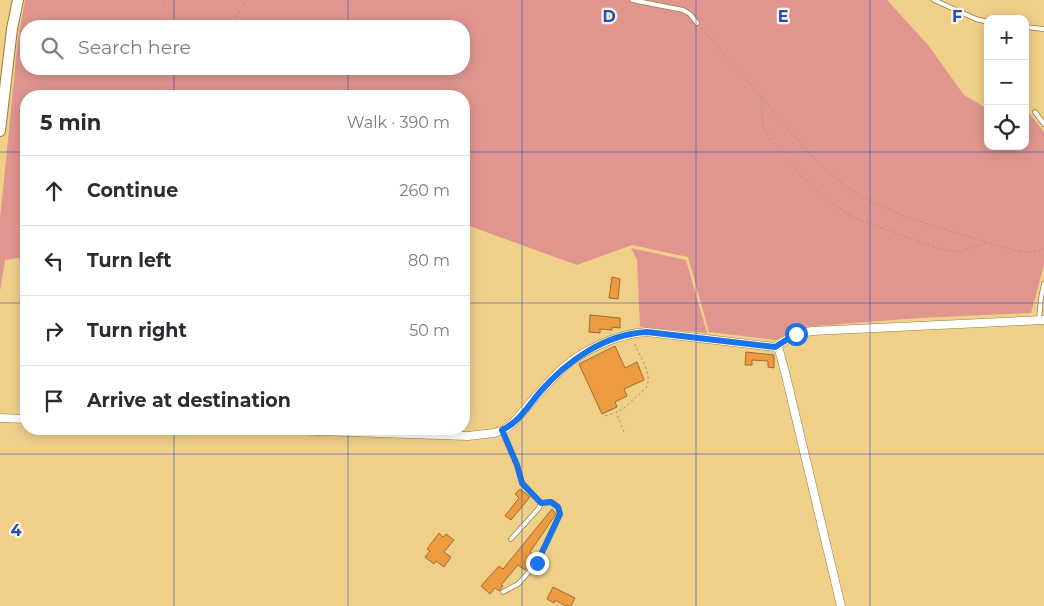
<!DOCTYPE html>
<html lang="en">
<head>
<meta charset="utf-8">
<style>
  body { margin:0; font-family:Montserrat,sans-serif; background:#f7f7f7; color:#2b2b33 }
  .controls { position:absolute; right:15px; top:15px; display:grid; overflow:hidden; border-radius:10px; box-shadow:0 2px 12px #0003 }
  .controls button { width:45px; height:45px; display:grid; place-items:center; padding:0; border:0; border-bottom:1px solid #e1e1e2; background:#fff; color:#2b2b33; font:25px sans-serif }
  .stop { position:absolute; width:15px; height:15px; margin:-11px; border:4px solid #1a73e8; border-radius:50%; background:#fff }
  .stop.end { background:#1a73e8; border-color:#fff; box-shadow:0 1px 5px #0008 }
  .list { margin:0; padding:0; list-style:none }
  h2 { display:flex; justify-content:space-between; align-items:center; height:65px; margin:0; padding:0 20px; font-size:21px }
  h2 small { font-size:16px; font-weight:400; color:#7c7c81 }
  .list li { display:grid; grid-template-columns:32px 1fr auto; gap:15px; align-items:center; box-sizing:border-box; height:70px; padding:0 20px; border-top:1px solid #e1e1e2 }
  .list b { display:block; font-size:19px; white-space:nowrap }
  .list em { font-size:16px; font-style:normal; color:#7c7c81 }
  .icon { flex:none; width:28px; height:28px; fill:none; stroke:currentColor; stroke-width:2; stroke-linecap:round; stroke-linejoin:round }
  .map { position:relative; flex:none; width:1044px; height:606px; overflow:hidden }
  .search { position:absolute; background:#fff; box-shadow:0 2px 12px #0003; left:20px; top:20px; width:450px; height:55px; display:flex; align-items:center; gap:12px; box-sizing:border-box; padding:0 18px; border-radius:20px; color:#7c7c81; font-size:19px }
  .panel { position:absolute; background:#fff; box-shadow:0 2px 12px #0003; left:20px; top:90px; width:450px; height:345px; border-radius:20px }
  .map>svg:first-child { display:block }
  .green { fill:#e0968f; fill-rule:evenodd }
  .building { fill:#ed9b3f; stroke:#9f6b35 }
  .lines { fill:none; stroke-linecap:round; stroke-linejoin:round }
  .service-casing { stroke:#9d7d37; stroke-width:5.5 }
  .minor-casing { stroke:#9d7d37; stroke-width:9 }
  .tertiary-casing { stroke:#9d7d37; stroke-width:12 }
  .path { stroke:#b0965e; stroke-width:1; stroke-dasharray:2.5 2.5; stroke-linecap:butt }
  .service { stroke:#fff; stroke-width:4 }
  .minor { stroke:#fff; stroke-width:8 }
  .tertiary { stroke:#fff; stroke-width:10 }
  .route { stroke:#1a73e8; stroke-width:6 }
  .grid { fill:none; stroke:#264ebd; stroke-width:1; stroke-opacity:0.55 }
  .grid-label { font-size:16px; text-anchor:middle; font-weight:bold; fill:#264ebd; stroke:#fdf3df; stroke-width:4.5; stroke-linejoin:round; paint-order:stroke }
</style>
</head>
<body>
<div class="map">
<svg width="1044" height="606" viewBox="0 0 1044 606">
  <rect width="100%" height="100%" fill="#f0cf89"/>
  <path class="green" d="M 25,0 L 887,0 L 928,45 L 964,95 L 988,109 L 988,146 L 1025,146 L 1025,108 L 1044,132 L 1044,265 L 1031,313 L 919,318 L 802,327 L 776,340 L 709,332 L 688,257 L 632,245 L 577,265 L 464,224 L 464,96 L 26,96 L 26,257 L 5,260 L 0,291 L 0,219 L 18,40 ZM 26,26 L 464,26 L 464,69 L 26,69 Z
    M 631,248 L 686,260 L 707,333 L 640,327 L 637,260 Z"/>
  <path class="building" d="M 612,277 L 620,279 L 618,299 L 609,298 Z
    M 590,315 L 620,318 L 620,328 L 612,327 L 612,330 L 600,329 L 600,333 L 589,332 Z
    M 615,346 L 625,368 L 637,362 L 644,380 L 624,389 L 627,396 L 615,402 L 617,407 L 602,414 L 579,364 Z
    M 746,352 L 774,355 L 774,368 L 768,367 L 768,361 L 752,360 L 752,365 L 745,365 Z
    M 520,489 L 530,497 L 511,520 L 505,516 L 519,498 L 515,494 Z
    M 552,509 L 556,514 L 530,552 L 536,556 L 525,570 L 518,565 L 501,585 L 503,586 L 499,591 L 495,588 L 490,594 L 481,586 L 499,566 L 503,569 Z
    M 439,533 L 443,537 L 446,534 L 454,540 L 444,552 L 451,557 L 444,567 L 436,561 L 434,564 L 425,557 L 430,551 L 427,549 Z
    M 553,587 L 575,598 L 571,606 L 566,606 L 555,600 L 554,603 L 547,599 Z"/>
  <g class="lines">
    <g class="service-casing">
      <path id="service" d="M 632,0 L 683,10 L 690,14 L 697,23
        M 934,0 L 976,19 L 988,22
        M 1025,27 L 1044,29
        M 1035,112 L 1044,124
        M 1039,320 L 1041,298 L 1044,284
        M 502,430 L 517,465 L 522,483 L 541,503 L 551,502 L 558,507 L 560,514 L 537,563 L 518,584 L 503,592
        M 511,539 L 539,508 L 541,503"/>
    </g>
    <g class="minor-casing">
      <path id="minor" d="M 775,347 L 779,350 L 785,372 L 841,606
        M 0,418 L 26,419
        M 260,429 L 468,436 L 494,433 L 504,430 L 513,423 C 529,405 545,385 563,368 C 583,350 619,333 647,332 L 775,347 L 796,334 L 812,331 L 1044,320"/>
    </g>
    <g class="tertiary-casing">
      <path id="tertiary" d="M 0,131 L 12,29 L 18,0"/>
    </g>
    <path class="path" d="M 164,0 C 164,14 181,20 191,26
      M 231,26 L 246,0
      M 701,27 L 761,97 L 763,127 L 771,141 L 803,178 L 829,201 L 848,214 L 865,222 L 940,249 L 961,252 L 984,243 C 1006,245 1020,257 1044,249
      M 762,98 C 786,125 811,159 840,182 C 883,215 938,226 988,243
      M 605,416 L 615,413
      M 624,432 L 616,412 L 623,409 L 646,388 C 654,373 638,356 634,341"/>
    <use href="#service" class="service"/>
    <use href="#minor" class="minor"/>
    <use href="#tertiary" class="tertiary"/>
  </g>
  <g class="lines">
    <path class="route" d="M 537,563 L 560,514 L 558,507 L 551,502 L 541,503 L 522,483 L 517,465 L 502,430 C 518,423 529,405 540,392 C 566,362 604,334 647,332 L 775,347 L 796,334"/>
  </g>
  <path class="grid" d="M 174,0 L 174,26M 348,0 L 348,26M 522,0 L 522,606M 696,0 L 696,606M 870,0 L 870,606M 174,69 L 174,96M 348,69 L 348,96M 0,152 L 26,152M 464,152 L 1044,152M 0,303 L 26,303M 464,303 L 1044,303M 174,429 L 174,606M 348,429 L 348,606M 0,454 L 1044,454"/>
  <g class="grid-label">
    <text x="609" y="22">D</text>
    <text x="783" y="22">E</text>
    <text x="957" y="22">F</text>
    <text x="16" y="536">4</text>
  </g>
</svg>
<div class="controls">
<button>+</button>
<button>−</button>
<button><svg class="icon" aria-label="locate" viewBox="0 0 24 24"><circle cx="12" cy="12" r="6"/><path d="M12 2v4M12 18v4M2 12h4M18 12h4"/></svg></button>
</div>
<div class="stop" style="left:796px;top:334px"></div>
<div class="stop end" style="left:537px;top:563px"></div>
<div class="search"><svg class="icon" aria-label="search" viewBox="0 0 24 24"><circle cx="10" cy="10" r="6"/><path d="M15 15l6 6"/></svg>Search here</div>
<section class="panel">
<h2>5 min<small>Walk · 390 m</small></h2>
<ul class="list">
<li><svg class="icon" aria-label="ahead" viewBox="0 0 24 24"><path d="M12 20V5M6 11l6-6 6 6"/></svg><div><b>Continue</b></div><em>260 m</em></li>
<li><svg class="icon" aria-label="left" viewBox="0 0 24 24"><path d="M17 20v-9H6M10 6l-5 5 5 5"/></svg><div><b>Turn left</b></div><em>80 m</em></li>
<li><svg class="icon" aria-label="right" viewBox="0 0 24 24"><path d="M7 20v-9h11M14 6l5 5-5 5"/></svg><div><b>Turn right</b></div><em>50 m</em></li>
<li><svg class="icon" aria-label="arrive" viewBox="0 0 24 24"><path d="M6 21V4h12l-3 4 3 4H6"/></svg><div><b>Arrive at destination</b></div></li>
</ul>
</section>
</div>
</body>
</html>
